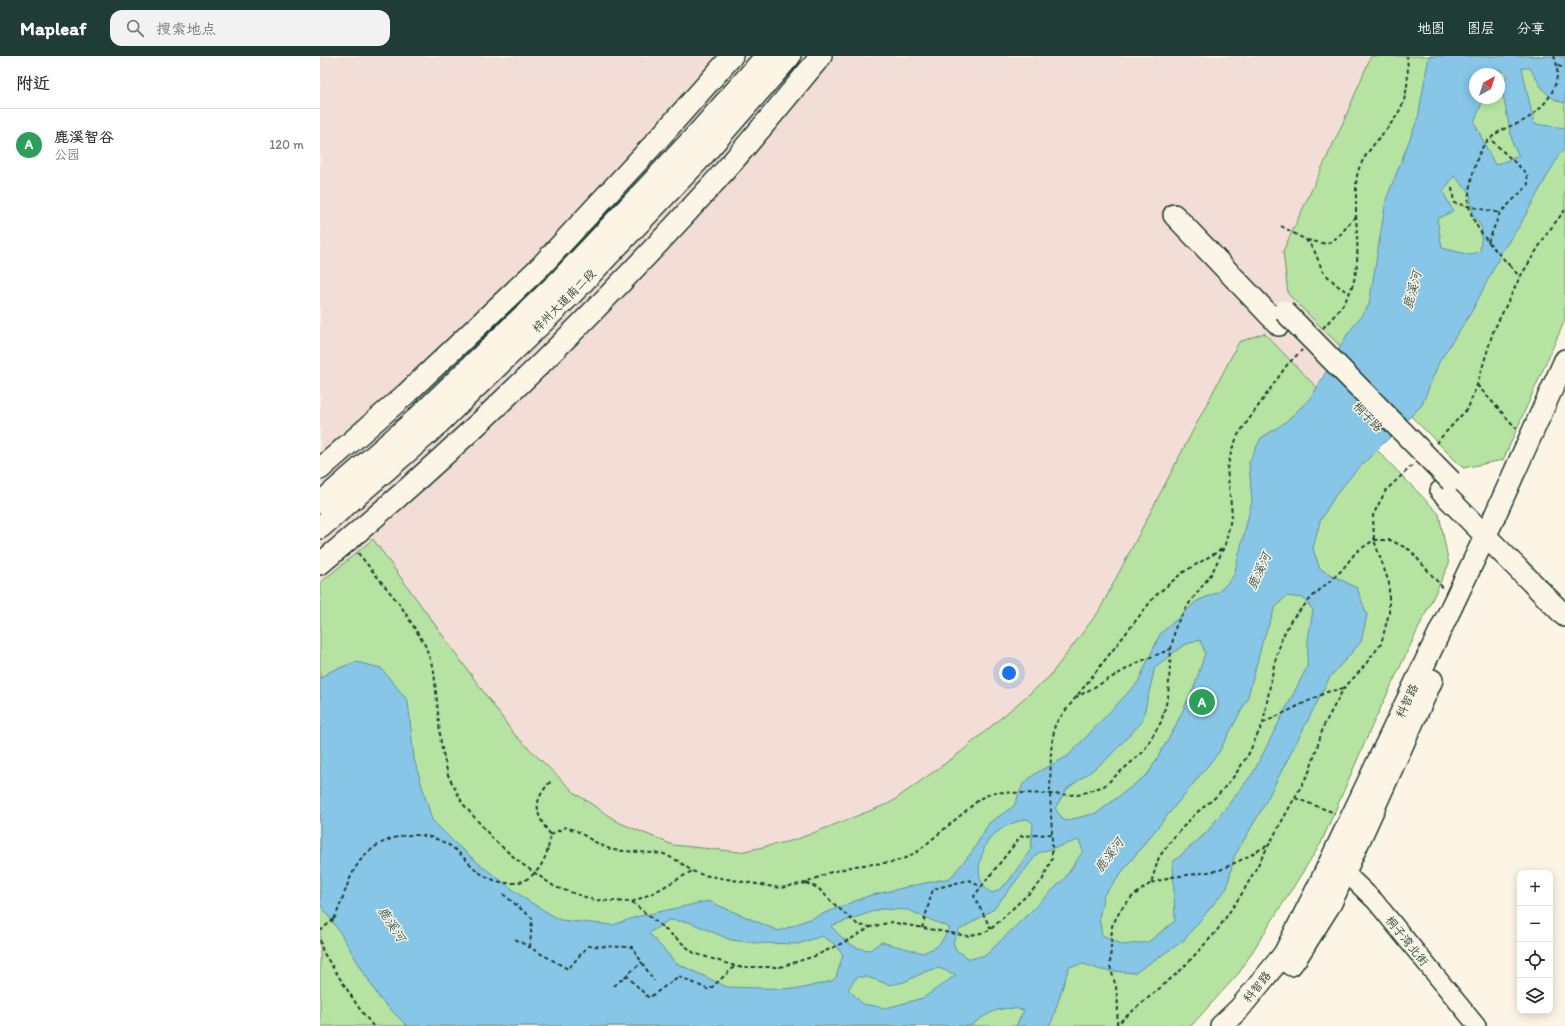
<!DOCTYPE html>
<html lang="zh">
<head>
<meta charset="utf-8">
<style>
  body { margin:0; font-family:Itim,"LXGW WenKai TC",sans-serif; background:#f2f2f3; color:#2b2b33 }
  .controls { position:absolute; right:12px; bottom:12px; display:grid; overflow:hidden; border-radius:8px; box-shadow:0 2px 10px #0003 }
  .controls button { width:36px; height:36px; display:grid; place-items:center; padding:0; border:0; border-bottom:1px solid #e1e1e2; background:#fff; color:#2b2b33; font:20px sans-serif }
  .compass { position:absolute; left:1149px; top:12px; width:36px; height:36px; border-radius:50%; background:#fff; box-shadow:0 2px 10px #0003; rotate:39deg }
  .you { position:absolute; left:689px; top:617px; width:14px; height:14px; margin:-10px; border:3px solid #fff; border-radius:50%; background:#1a73e8; box-shadow:0 0 0 6px #1a73e833 }
  .badge { display:grid; place-items:center; width:26px; height:26px; border-radius:50%; background:#1f3d34; color:#fff; font-size:13px; font-weight:700 }
  .pin { position:absolute; translate:-50% -50%; border:2px solid #fff; box-shadow:0 1px 4px #0006 }
  .list { margin:0; padding:0; list-style:none }
  h2 { display:flex; justify-content:space-between; align-items:center; height:52px; margin:0; padding:0 16px; font-size:17px }
  h2 small { font-size:13px; font-weight:400; color:#7c7c81 }
  .list li { display:grid; grid-template-columns:26px 1fr auto; gap:12px; align-items:center; box-sizing:border-box; height:72px; padding:0 16px; border-top:1px solid #e1e1e2 }
  .list b { display:block; font-size:15px; white-space:nowrap }
  .list p { margin:0; font-size:13px; white-space:nowrap; color:#7c7c81 }
  .list em { font-size:13px; font-style:normal; color:#7c7c81 }
  .icon { flex:none; width:22px; height:22px; fill:none; stroke:currentColor; stroke-width:2; stroke-linecap:round; stroke-linejoin:round }
  .map { position:relative; flex:none; width:1245px; height:970px; overflow:hidden }
  header { display:flex; align-items:center; gap:24px; box-sizing:border-box; height:56px; padding:0 20px; background:#1f3d34; color:#fff }
  header strong { font-size:19px }
  nav { display:flex; gap:22px; margin-inline-start:auto; font-size:14px }
  .search { width:280px; height:36px; background:#f2f2f3; display:flex; align-items:center; gap:10px; box-sizing:border-box; padding:0 14px; border-radius:12px; color:#7c7c81; font-size:15px }
  main { display:flex }
  aside { flex:1; background:#fff }
  .map>svg:first-child { display:block }
  .built { fill:#f3ddd7 }
  .green { fill:#b6e3a1; stroke:#6a906a; fill-rule:evenodd }
  .water { fill:#88c6e8; stroke:#5e8fa0; fill-rule:evenodd }
  .lines { fill:none; stroke-linecap:round; stroke-linejoin:round }
  .minor-casing { stroke:#1f3d34; stroke-width:20 }
  .major-casing { stroke:#1f3d34; stroke-width:24 }
  .path { stroke:#1f3d34; stroke-width:2; stroke-dasharray:4 3; stroke-linecap:butt }
  .minor { stroke:#fcf5e5; stroke-width:17 }
  .major { stroke:#fcf5e5; stroke-width:21 }
  .major-bridge-casing { stroke:#1f3d34; stroke-width:24; stroke-linecap:butt }
  .path-bridge { stroke:#1f3d34; stroke-width:2; stroke-dasharray:4 3; stroke-linecap:butt }
  .major-bridge { stroke:#fcf5e5; stroke-width:21 }
  .labels { text-anchor:middle; dominant-baseline:central; stroke-width:3; stroke-linejoin:round; paint-order:stroke }
  .street-label { font-size:12px; fill:#1f3d34; stroke:#fcf5e5 }
  .water-label { font-size:13px; font-style:italic; fill:#345858; stroke:#fcf5e5 }
</style>
</head>
<body>
<header>
<strong>Mapleaf</strong>
<div class="search"><svg class="icon" aria-label="search" viewBox="0 0 24 24"><circle cx="10" cy="10" r="6"/><path d="M15 15l6 6"/></svg>搜索地点</div>
<nav><a>地图</a><a>图层</a><a>分享</a></nav>
</header>
<main>
<aside>
<h2>附近<small></small></h2>
<ul class="list">
<li><span class="badge" style="background:#2e9e5b">A</span><div><b>鹿溪智谷</b><p>公园</p></div><em>120 m</em></li>
</ul>
</aside>
<div class="map">
<svg width="1245" height="970" viewBox="0 0 1245 970">
  <rect width="100%" height="100%" fill="#fcf5e5"/>
  <filter id="ink" filterUnits="userSpaceOnUse"><feTurbulence type="fractalNoise" baseFrequency=".025" numOctaves="2"/><feDisplacementMap in="SourceGraphic" scale="8" xChannelSelector="R" yChannelSelector="G"/><feConvolveMatrix kernelMatrix="1 2 1 2 8 2 1 2 1" color-interpolation-filters="sRGB"/></filter>
  <g filter="url(#ink)">
    <path class="built" d="M 0,0 L 1109,0 L 1027,279 L 932,445 L 458,875 L 0,622 Z"/>
    <path class="green" d="M 1051,0 L 1245,0 L 1245,264 L 1183,404 L 1143,412 L 968,238 L 963,195 L 1022,69 ZM 1155,18 L 1179,18 L 1179,42 L 1155,42 Z
      M 944,277 L 1119,458 L 1129,508 L 1052,670 L 1001,787 L 919,917 L 871,970 L 0,970 L 0,527 L 53,483 L 194,678 L 255,737 L 298,766 L 353,789 L 420,796 L 475,784 L 570,747 L 641,696 L 729,621 L 779,555 L 919,286 Z"/>
    <path class="water" d="M 1109,0 L 1240,0 L 1245,2 L 1245,47 C 1224,42 1220,28 1210,12 L 1202,12 L 1214,68 L 1245,72 L 1245,92 L 1239,99 L 1200,169 L 1183,194 L 1152,255 L 1119,306 L 1102,349 L 1034,417 L 1015,440 L 1000,465 L 993,493 L 1000,513 L 1037,532 L 1047,559 L 1041,586 L 1010,621 L 942,753 L 914,801 L 907,832 L 863,885 L 815,917 L 781,914 L 764,908 L 749,911 L 732,965 L 729,970 L 696,970 L 704,954 C 679,949 670,956 650,970 L 87,970 L 60,943 L 19,875 L 0,848 L 0,622 L 11,615 L 36,606 L 61,612 L 88,645 L 94,703 L 112,764 L 136,788 L 163,811 L 207,844 L 240,864 L 293,869 L 316,861 L 388,845 L 459,875 L 548,840 L 591,830 L 630,822 L 652,796 L 669,767 L 694,750 L 703,728 L 716,717 L 748,700 L 818,626 L 840,578 L 877,545 L 898,536 L 907,528 L 914,519 L 932,445 L 929,406 L 941,382 L 963,368 L 991,342 L 1027,279 L 1049,249 L 1066,144 L 1098,62 ZM 1178,13 L 1187,18 L 1182,34 L 1193,89 L 1199,100 L 1175,109 L 1154,66 L 1164,42 L 1155,42 L 1155,18 L 1175,18 ZM 1134,120 L 1150,137 L 1153,159 L 1162,172 L 1160,195 L 1150,199 L 1122,192 L 1117,163 L 1133,155 L 1123,136 ZM 966,540 L 983,542 L 993,554 L 988,584 L 987,611 L 933,717 L 886,777 L 853,806 L 855,865 L 828,886 L 803,889 L 782,879 L 779,862 L 784,839 L 816,798 L 899,696 L 927,644 L 943,584 L 955,552 ZM 880,584 L 885,597 L 875,629 L 854,673 L 828,718 L 777,757 L 744,765 L 735,752 L 747,733 L 786,704 L 822,666 L 835,611 L 864,589 ZM 707,763 L 713,767 L 711,793 L 688,826 L 677,835 L 672,837 C 657,829 657,811 663,796 C 664,793 665,788 668,785 C 677,773 692,766 707,763 ZM 759,784 L 763,795 L 745,822 L 666,899 L 650,903 L 636,894 L 633,886 L 638,875 L 674,853 L 718,797 ZM 560,853 L 588,854 L 630,872 L 618,890 L 603,897 L 561,886 L 550,894 C 531,893 524,884 511,870 ZM 349,864 L 369,866 L 411,884 L 437,887 L 478,888 L 502,880 L 513,887 L 523,899 L 516,921 L 512,925 L 479,933 L 407,931 L 356,907 L 329,877 ZM 619,912 L 636,919 L 603,942 L 566,952 L 543,948 L 528,933 L 537,921 L 547,921 L 570,929 L 584,926 L 607,915 Z"/>
    <g class="lines">
      <g class="minor-casing">
        <path id="minor" d="M 1015,811 L 1025,816 L 1055,845 L 1157,970"/>
      </g>
      <g class="major-casing">
        <path id="major" d="M 854,159 L 959,269
          M 0,413 L 86,338 L 222,209 L 333,89 L 412,0
          M 1121,435 L 1245,560
          M 0,447 L 96,363 L 241,223 L 378,77 L 446,0
          M 0,472 L 109,377 L 252,238 L 380,103 L 470,0
          M 0,508 C 139,392 270,264 392,129 C 430,87 465,43 501,0
          M 971,909 L 977,901 L 1011,847 L 1112,624
          M 901,970 L 919,953 L 964,898 L 997,833 L 1172,466 L 1245,304"/>
      </g>
      <path class="path" d="M 1238,10 L 1245,12
        M 1132,132 L 1134,147 L 1180,157
        M 961,170 L 986,184 L 994,194 L 1003,216 L 1018,230 L 1029,237
        M 987,184 L 1007,188 L 1019,180 L 1035,161
        M 1168,186 L 1180,157 L 1208,129 L 1207,118 L 1170,83
        M 1190,210 L 1200,221
        M 1003,272 C 1012,262 1023,251 1029,238 C 1043,209 1035,175 1036,145 C 1036,133 1035,119 1041,108 C 1050,90 1066,76 1077,59 C 1088,42 1089,20 1087,0
        M 1157,329 L 1197,373
        M 1116,387 L 1148,352 L 1157,329 L 1173,276 L 1200,221 L 1228,176 L 1245,154
        M 38,497 L 81,550 L 105,589 L 114,615 L 121,688 L 128,719 L 143,748 L 174,784 L 202,808 L 235,831 L 274,844 L 312,846 L 335,836 L 372,815
        M 755,642 L 819,606 L 851,593
        M 943,667 L 1007,636 L 1024,632
        M 975,742 L 1015,757
        M 231,779 L 245,771 L 257,775 L 273,785 L 292,794 L 344,798 L 358,805 L 372,815 L 383,819 L 460,832 L 486,827 L 508,817 L 535,810 L 573,806 L 583,803 L 597,796 L 661,742 L 675,736 L 758,739 L 784,730 L 823,696 L 841,666 L 848,641 L 851,593 L 856,569 L 868,549 L 892,517 L 905,489 L 912,458 L 907,413 L 912,393 L 918,379 L 967,309 L 982,294
        M 228,792 L 231,779 C 214,757 212,745 232,724
        M 486,827 L 498,832 L 513,847 L 538,869 L 551,871
        M 831,827 L 851,821 L 876,818 L 900,814 L 923,803 L 950,788
        M 183,838 L 212,862 L 210,892
        M 312,846 L 374,897 L 418,911 L 460,911 L 495,900 L 531,883 L 551,871 L 571,866 L 647,880 L 665,876 L 671,873 L 722,825 L 732,802 L 732,778 L 730,738 L 731,694 L 735,668 L 835,540 L 862,517 L 902,493
        M 602,872 L 613,833 L 649,824 L 661,831
        M 671,873 L 654,840 L 701,780 L 732,778
        M 0,875 L 14,863
        M 195,883 L 248,913 L 268,890 L 312,891 L 334,925
        M 0,884 L 3,896 L 39,952 L 53,970
        M 306,919 L 329,942 L 359,920 L 389,934 L 414,911
        M 294,930 L 322,906
        M 797,969 L 798,950 L 796,931 L 790,910 L 792,870 L 801,853 L 813,840 L 831,827 L 839,801 L 854,781 L 875,758 L 897,740 L 915,719 L 928,699 L 943,667 L 954,609 L 962,582 L 971,564 L 994,539 L 1021,515 L 1036,496 L 1054,484 L 1070,484 L 1090,494 L 1123,532
        M 795,970 L 861,914 L 896,876 L 923,836 L 990,714 L 1004,669 L 1024,632 L 1041,614 L 1061,588 L 1069,557 L 1069,527 L 1054,484 L 1053,459 L 1066,434 L 1094,408"/>
      <use href="#minor" class="minor"/>
      <use href="#major" class="major"/>
      <g class="major-bridge-casing">
        <path id="major-bridge" d="M 964,255 L 1131,425"/>
      </g>
      <path class="path-bridge" d="M 1190,210 C 1174,192 1154,174 1149,150 C 1147,141 1151,123 1154,114 C 1157,102 1161,89 1171,82 C 1175,78 1181,74 1186,72 C 1192,69 1198,68 1203,65 C 1226,52 1245,26 1234,0
        M 14,863 C 25,841 28,816 46,798 C 72,774 111,772 138,796 C 146,803 155,815 165,820 C 195,836 220,824 228,792"/>
      <use href="#major-bridge" class="major-bridge"/>
    </g>
  </g>
  <g class="labels">
    <g class="street-label">
      <text transform="translate(244 245) rotate(-45)">梓州大道南二段</text>
      <text transform="translate(1048 361) rotate(46)">桐子路</text>
      <text transform="translate(1087 645) rotate(-65)">科智路</text>
      <text transform="translate(1087 885) rotate(51)">桐子湾北街</text>
      <text transform="translate(937 931) rotate(-51)">科智路</text>
    </g>
    <g class="water-label">
      <text transform="translate(1092 234) rotate(-75)">鹿溪河</text>
      <text transform="translate(939 515) rotate(-65)">鹿溪河</text>
      <text transform="translate(789 799) rotate(-53)">鹿溪河</text>
      <text transform="translate(72 868) rotate(57)">鹿溪河</text>
    </g>
  </g>
</svg>
<div class="controls">
<button>+</button>
<button>−</button>
<button><svg class="icon" aria-label="locate" viewBox="0 0 24 24"><circle cx="12" cy="12" r="6"/><path d="M12 2v4M12 18v4M2 12h4M18 12h4"/></svg></button>
<button><svg class="icon" aria-label="layers" viewBox="0 0 24 24"><path d="M12 4l9 5-9 5-9-5zM3 14l9 5 9-5"/></svg></button>
</div>
<svg class="compass" viewBox="-18 -18 36 36"><path d="M0-13l5 13h-10z" fill="#e53935"/><path d="M0 13l5-13h-10z" fill="#7c7c81"/></svg>
<div class="you"></div>
<div class="pin badge" style="left:882px;top:646px;background:#2e9e5b">A</div>
</div>
</main>
</body>
</html>
